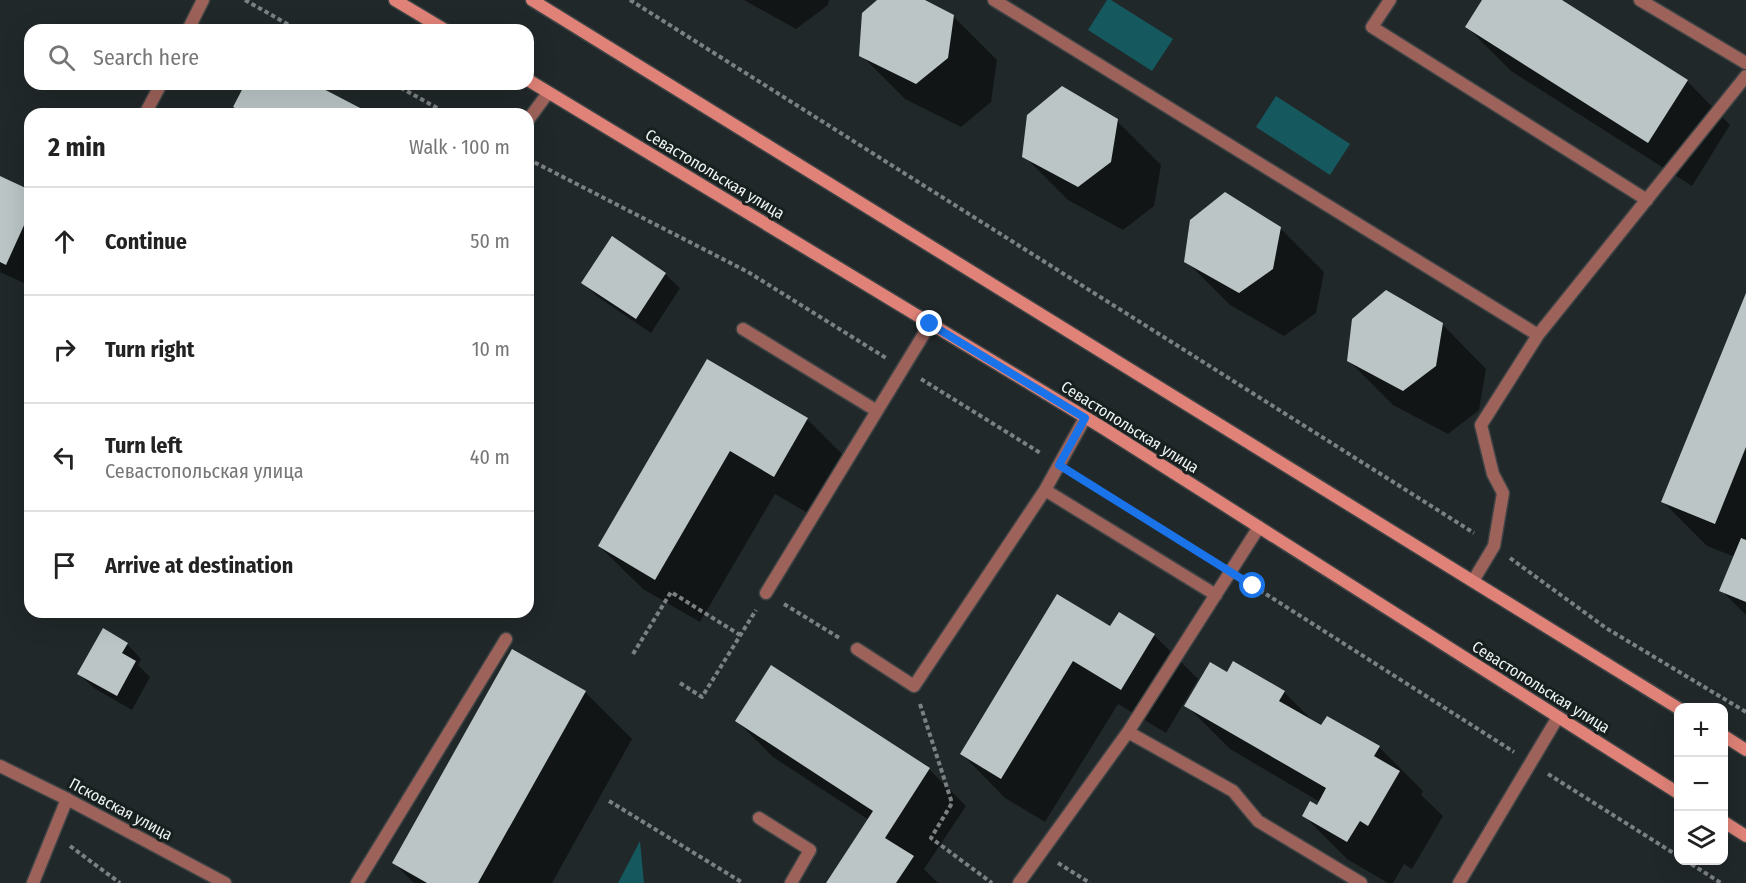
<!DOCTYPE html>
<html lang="en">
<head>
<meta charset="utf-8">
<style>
  body { margin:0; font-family:"Fira Sans Condensed",sans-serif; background:#f6f6f6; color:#222 }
  .controls { position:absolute; right:18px; bottom:18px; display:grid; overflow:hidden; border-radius:12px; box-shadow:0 6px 24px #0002 }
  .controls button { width:54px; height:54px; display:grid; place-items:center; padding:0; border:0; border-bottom:2px solid #e0e0e0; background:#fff; color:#222; font:30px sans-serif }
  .stop { position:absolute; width:18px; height:18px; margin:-14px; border:4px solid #1a73e8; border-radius:50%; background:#fff }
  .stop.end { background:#1a73e8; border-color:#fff; box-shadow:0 2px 6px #0008 }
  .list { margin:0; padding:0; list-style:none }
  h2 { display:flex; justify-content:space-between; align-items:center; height:78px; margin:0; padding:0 24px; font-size:26px }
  h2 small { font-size:20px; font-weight:400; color:#767676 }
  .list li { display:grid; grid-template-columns:39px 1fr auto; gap:18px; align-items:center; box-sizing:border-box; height:108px; padding:0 24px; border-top:2px solid #e0e0e0 }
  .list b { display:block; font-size:22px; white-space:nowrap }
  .list p { margin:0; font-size:20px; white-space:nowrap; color:#767676 }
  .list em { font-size:20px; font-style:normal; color:#767676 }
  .icon { flex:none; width:33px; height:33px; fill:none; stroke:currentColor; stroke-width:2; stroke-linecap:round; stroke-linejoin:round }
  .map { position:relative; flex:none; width:1746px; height:883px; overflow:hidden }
  .search { position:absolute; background:#fff; box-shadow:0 6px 24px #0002; left:24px; top:24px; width:510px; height:66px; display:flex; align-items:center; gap:15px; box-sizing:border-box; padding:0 21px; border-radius:18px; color:#767676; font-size:22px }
  .panel { position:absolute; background:#fff; box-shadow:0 6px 24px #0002; left:24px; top:108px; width:510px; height:510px; border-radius:18px }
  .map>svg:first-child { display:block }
  .green { fill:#15585e }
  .shadow { fill:#0007 }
  .building { fill:#bbc5c5 }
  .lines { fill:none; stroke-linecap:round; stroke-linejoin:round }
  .service-casing { stroke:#3e4445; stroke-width:15 }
  .minor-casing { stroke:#3e4445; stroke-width:15 }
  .secondary-casing { stroke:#3e4445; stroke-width:15 }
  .path { stroke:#7b8182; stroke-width:4; stroke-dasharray:4.5 3; stroke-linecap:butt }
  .service { stroke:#9d625a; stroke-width:12 }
  .minor { stroke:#9d625a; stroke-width:12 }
  .secondary { stroke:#e08277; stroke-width:12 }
  .route { stroke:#1a73e8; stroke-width:8 }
  .labels { text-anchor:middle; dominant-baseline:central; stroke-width:6; stroke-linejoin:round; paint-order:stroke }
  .street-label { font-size:16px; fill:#eef3f4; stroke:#181f1f }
</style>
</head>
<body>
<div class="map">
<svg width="1746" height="883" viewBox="0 0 1746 883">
  <rect width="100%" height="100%" fill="#212829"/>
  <path class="green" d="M 1107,0 L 1111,0 L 1173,39 L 1152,71 L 1088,30 Z
    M 1276,96 L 1350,144 L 1330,175 L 1256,127 Z
    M 640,841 L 644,883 L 618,883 Z"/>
  <path class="shadow" d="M 744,0 L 829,0 L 828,5 L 796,29 Z
    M 880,0 L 923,0 L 953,16 L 997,60 L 991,102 L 961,127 L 905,99 L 861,55 Z
    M 1484,0 L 1559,0 L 1687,81 L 1730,125 L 1692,186 L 1511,71 L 1467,27 Z
    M 246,84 L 311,84 L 366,114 L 242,114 L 235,107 Z
    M 1117,121 L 1161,165 L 1154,206 L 1123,230 L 1068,200 L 1024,156 Z
    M 0,178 L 30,192 L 30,280 L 28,285 L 0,272 Z
    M 1280,228 L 1324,272 L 1316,313 L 1284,336 L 1230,305 L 1186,261 Z
    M 665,274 L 680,288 L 651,333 L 598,297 L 583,283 Z
    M 1746,297 L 1746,615 L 1721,590 L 1735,557 L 1707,546 L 1663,502 Z
    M 1442,324 L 1486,369 L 1479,410 L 1448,434 L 1393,405 L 1349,361 Z
    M 708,361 L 807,419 L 851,463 L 818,519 L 775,494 L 700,622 L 643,589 L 599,546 Z
    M 1120,614 L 1154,635 L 1198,679 L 1166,733 L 1118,704 L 1045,822 L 1005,798 L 962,754 L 1111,628 Z
    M 127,644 L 141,659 L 138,665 L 150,677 L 132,710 L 94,688 L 79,674 Z
    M 772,667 L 929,769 L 966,806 L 924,869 L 938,883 L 828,883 L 869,820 L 773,757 L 737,721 Z
    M 1228,674 L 1284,692 L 1316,724 L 1379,747 L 1423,791 L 1421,795 L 1443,816 L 1412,869 L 1404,864 L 1393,883 L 1388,883 L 1347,859 L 1303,815 L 1317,807 L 1320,802 L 1230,749 L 1186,705 Z
    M 585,692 L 632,739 L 552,883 L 414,883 L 394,863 Z"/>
  <path class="building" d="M 877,0 L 925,0 L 954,15 L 948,58 L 916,84 L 859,56 L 862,13 Z
    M 1482,0 L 1562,0 L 1688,80 L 1648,143 L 1465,27 Z
    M 245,84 L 314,84 L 364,110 L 362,114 L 247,114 L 233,107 Z
    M 1062,86 L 1118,119 L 1111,162 L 1078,187 L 1022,157 L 1027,115 Z
    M 0,176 L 30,190 L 30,212 L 6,265 L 0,262 Z
    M 1225,192 L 1281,227 L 1273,269 L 1239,293 L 1184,262 L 1190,220 Z
    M 612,236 L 666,273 L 636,319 L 581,283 Z
    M 1386,290 L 1443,323 L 1436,366 L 1403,391 L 1347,361 L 1352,319 Z
    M 1746,293 L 1746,447 L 1715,524 L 1661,502 Z
    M 707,359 L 808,418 L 774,477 L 730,451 L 655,580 L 598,546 Z
    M 1741,538 L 1746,540 L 1746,602 L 1719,591 Z
    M 1057,594 L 1110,626 L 1119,612 L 1155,634 L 1121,690 L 1073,661 L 1001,779 L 960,754 Z
    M 103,628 L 128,643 L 122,653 L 136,661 L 117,696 L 77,674 Z
    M 512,649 L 586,691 L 478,883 L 427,883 L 392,863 Z
    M 1233,661 L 1285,691 L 1279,701 L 1321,725 L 1327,716 L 1380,746 L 1374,756 L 1400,771 L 1368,826 L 1360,821 L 1347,842 L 1302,816 L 1310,801 L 1317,805 L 1326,788 L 1184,706 L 1210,662 L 1227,672 Z
    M 771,665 L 930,768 L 885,838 L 914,856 L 896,883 L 826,883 L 873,811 L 735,721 Z"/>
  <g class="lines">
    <g class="service-casing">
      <path id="service" d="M 994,0 L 1538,335 L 1481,425 L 1493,474 L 1503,493 L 1494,546 L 1473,581
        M 1390,0 L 1372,27 L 1647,200
        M 1640,0 L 1746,63
        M 188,30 L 203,0
        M 145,114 L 161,84
        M 528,120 L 548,93
        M 743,329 L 877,411
        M 1538,335 L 1746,76
        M 1045,490 L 1216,595
        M 766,593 L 930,324
        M 857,649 L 914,686 L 1045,490 L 1085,418
        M 1128,732 L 1259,527
        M 759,818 L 810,850 L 791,883
        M 33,883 L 67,799
        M 357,883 L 506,639
        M 1019,883 L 1128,732 L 1233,791 L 1258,821 L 1361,883
        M 1459,883 L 1558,717"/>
    </g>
    <g class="minor-casing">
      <path id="minor" d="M 0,766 L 67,799 L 225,883"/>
    </g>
    <g class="secondary-casing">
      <path id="secondary" d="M 395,0 L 445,30
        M 532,0 L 1678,708
        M 528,80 L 1103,428 L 1678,793
        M 1724,736 L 1746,750
        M 1724,822 L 1746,836"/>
    </g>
    <path class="path" d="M 245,0 L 298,30
      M 630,0 L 1474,533
      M 394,84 L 448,114
      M 528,159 L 748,272 L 886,358
      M 921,379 L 1042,454
      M 1076,475 L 1213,560
      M 1510,558 L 1606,628 L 1746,712
      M 1247,582 L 1514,752
      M 784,604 L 841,639
      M 633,654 L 671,592 L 740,635
      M 680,683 L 702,697 L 756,610
      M 920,704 L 952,803 L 931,838 L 992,883
      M 1548,774 L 1678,856
      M 609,801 L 743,883
      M 70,846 L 120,883
      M 1685,860 L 1721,883
      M 1058,863 L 1090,883"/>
    <use href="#service" class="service"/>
    <use href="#minor" class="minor"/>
    <use href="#secondary" class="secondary"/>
  </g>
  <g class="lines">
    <path class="route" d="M 930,324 L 1085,418 L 1059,465 L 1253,586"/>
  </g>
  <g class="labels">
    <g class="street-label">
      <text transform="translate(715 174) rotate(31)">Севастопольская улица</text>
      <text transform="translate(1130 427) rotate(32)">Севастопольская улица</text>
      <text transform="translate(1541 687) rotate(32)">Севастопольская улица</text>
      <text transform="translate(121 809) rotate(28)">Псковская улица</text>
    </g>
  </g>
</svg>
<div class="controls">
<button>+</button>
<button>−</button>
<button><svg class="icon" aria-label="layers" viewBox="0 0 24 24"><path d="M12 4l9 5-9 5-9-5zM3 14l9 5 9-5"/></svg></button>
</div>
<div class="stop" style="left:1253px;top:586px"></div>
<div class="stop end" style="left:930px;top:324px"></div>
<div class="search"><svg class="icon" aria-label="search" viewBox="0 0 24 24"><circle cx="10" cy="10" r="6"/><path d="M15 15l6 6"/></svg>Search here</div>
<section class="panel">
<h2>2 min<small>Walk · 100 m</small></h2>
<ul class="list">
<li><svg class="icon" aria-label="ahead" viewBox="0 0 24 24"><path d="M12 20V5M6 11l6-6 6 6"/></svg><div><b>Continue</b></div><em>50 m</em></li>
<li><svg class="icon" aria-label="right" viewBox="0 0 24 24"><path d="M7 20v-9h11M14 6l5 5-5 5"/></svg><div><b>Turn right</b></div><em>10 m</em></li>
<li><svg class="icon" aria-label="left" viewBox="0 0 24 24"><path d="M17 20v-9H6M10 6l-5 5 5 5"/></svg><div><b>Turn left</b><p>Севастопольская улица</p></div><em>40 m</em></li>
<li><svg class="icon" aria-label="arrive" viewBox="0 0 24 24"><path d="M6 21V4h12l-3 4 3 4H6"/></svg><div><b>Arrive at destination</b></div></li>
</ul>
</section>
</div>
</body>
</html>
